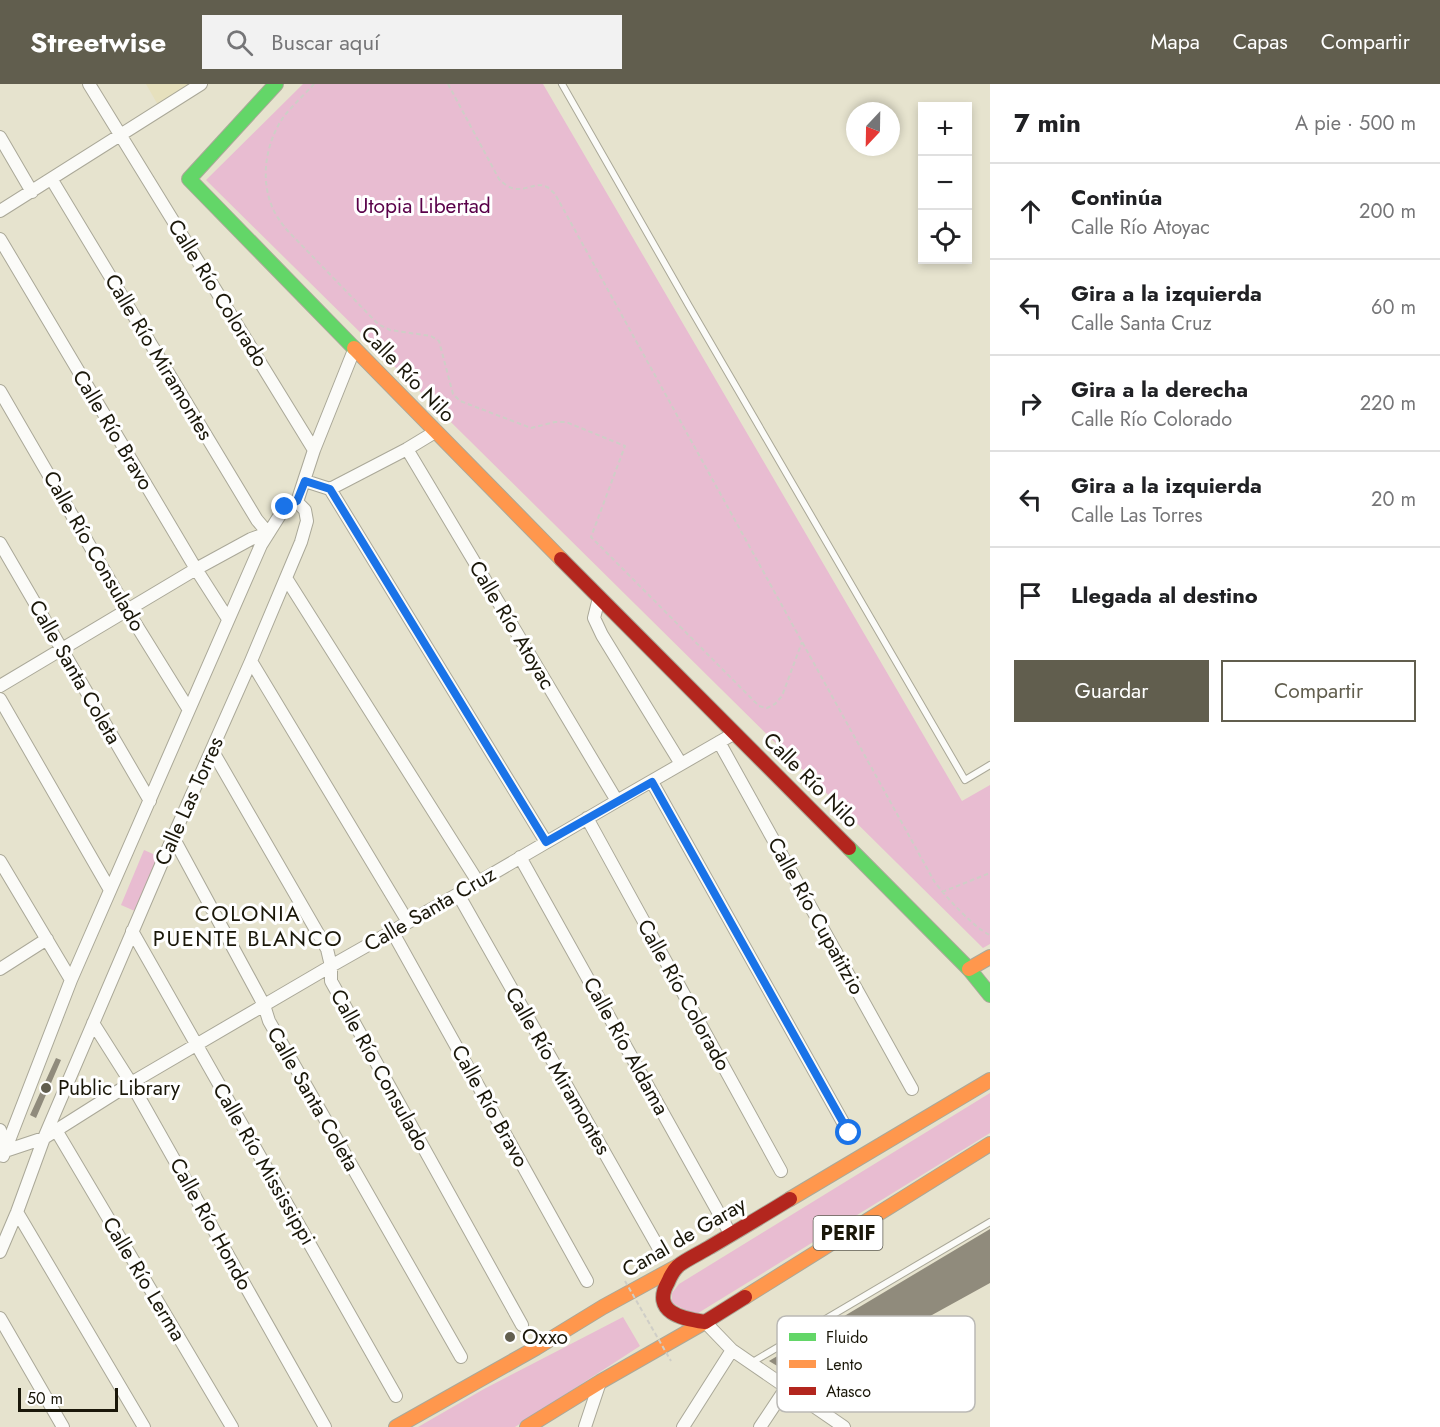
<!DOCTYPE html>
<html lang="es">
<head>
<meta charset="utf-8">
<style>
  body { margin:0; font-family:Jost,sans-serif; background:#f2f2f2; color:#202124 }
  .controls { position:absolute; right:18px; top:18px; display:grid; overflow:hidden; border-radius:0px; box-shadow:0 3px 9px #0003 }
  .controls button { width:54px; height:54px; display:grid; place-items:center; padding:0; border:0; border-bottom:2px solid #e0e0e0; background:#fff; color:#202124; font:30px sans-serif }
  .compass { position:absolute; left:846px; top:18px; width:54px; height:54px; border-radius:50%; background:#fff; box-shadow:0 3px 9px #0003; rotate:202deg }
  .scale { position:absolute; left:18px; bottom:15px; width:100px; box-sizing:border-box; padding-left:6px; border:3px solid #1a1709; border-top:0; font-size:16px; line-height:21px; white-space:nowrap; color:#1a1709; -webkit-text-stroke:4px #fff; paint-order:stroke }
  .stop { position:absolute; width:18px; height:18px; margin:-14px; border:4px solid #1a73e8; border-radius:50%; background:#fff }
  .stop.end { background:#1a73e8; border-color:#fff; box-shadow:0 2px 6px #0008 }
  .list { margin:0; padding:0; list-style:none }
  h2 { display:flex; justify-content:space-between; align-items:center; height:78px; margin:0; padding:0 24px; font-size:26px }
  h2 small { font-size:20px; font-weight:400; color:#757577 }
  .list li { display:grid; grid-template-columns:39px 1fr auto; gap:18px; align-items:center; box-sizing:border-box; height:96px; padding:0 24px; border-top:2px solid #e0e0e0 }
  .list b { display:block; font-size:22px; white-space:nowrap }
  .list p { margin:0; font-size:20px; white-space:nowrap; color:#757577 }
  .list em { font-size:20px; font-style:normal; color:#757577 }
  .actions { display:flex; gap:12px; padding:18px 24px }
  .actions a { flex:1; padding:14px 0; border:2px solid #615e4e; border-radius:0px; text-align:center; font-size:21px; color:#615e4e }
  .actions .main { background:#615e4e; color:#fff }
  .icon { flex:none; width:33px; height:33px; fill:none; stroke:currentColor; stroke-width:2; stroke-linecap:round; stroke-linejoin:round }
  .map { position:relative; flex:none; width:990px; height:1343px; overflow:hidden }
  header { display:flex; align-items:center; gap:36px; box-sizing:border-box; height:84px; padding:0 30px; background:#615e4e; color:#fff }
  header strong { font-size:28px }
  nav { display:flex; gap:33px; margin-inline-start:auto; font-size:21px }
  .search { width:420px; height:54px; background:#f2f2f2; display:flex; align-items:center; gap:15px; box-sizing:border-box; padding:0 21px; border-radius:0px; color:#757577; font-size:22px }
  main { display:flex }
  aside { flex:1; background:#fff }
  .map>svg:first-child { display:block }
  .built { fill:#e6e0bd }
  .green { fill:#e8bcd1 }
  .building { fill:#908b7c }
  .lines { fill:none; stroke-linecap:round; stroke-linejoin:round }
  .lane-casing { stroke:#aaa898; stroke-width:8 }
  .street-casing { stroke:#aaa898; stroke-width:14 }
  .fast-casing { stroke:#aaa898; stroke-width:16 }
  .slow-casing { stroke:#aaa898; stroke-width:16 }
  .jam-casing { stroke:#aaa898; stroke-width:16 }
  .path { stroke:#cfcec7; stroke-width:2; stroke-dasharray:4.5 3; stroke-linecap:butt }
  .lane { stroke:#fbfbf8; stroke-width:6 }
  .street { stroke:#fbfbf8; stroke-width:12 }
  .fast { stroke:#63d668; stroke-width:14 }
  .slow { stroke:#ff974d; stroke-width:14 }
  .jam { stroke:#b3261e; stroke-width:14 }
  .path-bridge { stroke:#cfcec7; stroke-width:2; stroke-dasharray:4.5 3; stroke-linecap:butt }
  .route { stroke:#1a73e8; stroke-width:8 }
  .poi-dot { fill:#615e4e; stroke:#fff; stroke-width:2 }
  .labels { text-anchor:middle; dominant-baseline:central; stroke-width:6; stroke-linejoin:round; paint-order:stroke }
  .shield { fill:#fff; stroke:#5f5d53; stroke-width:1.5 }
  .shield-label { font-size:20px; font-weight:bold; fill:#1a1709 }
  .park-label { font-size:21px; fill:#590149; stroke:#fff }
  .street-label { font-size:21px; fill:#1a1709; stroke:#fff }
  .poi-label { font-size:21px; fill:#1a1709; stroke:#fff; text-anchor:start }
  .neighbourhood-label { font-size:22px; letter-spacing:1.5px; fill:#1a1709; stroke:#fff }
  .key { fill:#fff; stroke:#bab9b5; stroke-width:1.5 }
  .key-label { font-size:16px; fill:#1a1709 }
</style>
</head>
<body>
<header>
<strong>Streetwise</strong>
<div class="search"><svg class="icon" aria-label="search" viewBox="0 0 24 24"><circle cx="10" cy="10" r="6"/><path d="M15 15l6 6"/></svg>Buscar aquí</div>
<nav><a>Mapa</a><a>Capas</a><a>Compartir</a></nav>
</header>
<main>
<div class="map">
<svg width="990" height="1343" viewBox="0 0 990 1343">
  <rect width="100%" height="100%" fill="#e6e3ce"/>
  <path class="built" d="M 146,0 L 190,0 L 158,21 Z"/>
  <path class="green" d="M 303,0 L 543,0 L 962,717 L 990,701 L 990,860 L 983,864 L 206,96 Z
    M 144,766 L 160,773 L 137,828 L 121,821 Z
    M 990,1009 L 990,1049 L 695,1231 L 672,1219 L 672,1209 L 679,1200 Z
    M 623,1233 L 640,1262 L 515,1343 L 418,1343 L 484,1305 Z"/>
  <path class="building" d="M 56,974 L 61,976 L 36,1034 L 30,1031 Z
    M 990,1145 L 990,1199 L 807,1300 L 769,1277 Z"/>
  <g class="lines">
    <g class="lane-casing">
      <path id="lane" d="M 562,0 L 689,222 L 965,696 L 990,681
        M 751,1279 L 990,1138"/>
    </g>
    <g class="street-casing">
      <path id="street" d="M 89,0 L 314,366
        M 0,53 L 32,108
        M 52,96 L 257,436 L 268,449
        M 0,127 L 201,0
        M 0,155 L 196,485 L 228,535
        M 0,307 L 127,526 L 189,626
        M 407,365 L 617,717
        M 305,397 L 330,405 L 546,758
        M 330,405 L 407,365 L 435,348
        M 297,418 L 314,366 L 354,266
        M 0,459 L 150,717
        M 286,494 L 478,798
        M 599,514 L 594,534 L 602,551 L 681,680
        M 251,577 L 408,838
        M 0,602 L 196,485 L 251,455 L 268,449
        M 0,615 L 110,806
        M 719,658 L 912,1005
        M 212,666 L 327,865 L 331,882 L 331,897 L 522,1241
        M 652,698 L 849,1049
        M 587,734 L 781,1087
        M 173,753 L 264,921 L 269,937 L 461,1273
        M 520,773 L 731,1151
        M 0,777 L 71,896
        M 458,810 L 658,1163
        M 132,847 L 396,1312
        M 392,847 L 587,1197
        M 0,885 L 47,855
        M 93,939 L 131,999 L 325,1343
        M 0,1046 L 5,1067
        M 56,1046 L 232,1343
        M 0,1071 L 5,1067 L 44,1054 L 131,999 L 331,882 L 458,810 L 617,717 L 735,649
        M 3,1072 L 71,896 L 261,461 L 285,423 L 297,418
        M 17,1128 L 144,1343
        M 0,1168 L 17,1128 L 44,1054 L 173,753 L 251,577 L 301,458 L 307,437 L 305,426 L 297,418
        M 0,1234 L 63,1343
        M 705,1238 L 732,1266 L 844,1343
        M 585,1343 L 600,1298
        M 683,1343 L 732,1266
        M 760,1343 L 786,1304"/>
    </g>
    <g class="fast-casing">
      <path id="fast" d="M 276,0 L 189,95 L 354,264
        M 849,764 L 969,885 L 990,911"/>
    </g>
    <g class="slow-casing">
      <path id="slow" d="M 354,264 L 561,475
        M 969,885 L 990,873
        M 790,1115 L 990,996
        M 745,1213 L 990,1060
        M 396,1343 L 536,1264 L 603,1223 L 678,1182
        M 527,1343 L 600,1298 L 705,1238"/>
    </g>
    <g class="jam-casing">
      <path id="jam" d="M 561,475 L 849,764
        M 745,1213 L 705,1238 C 682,1235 651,1228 668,1198 C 670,1193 674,1186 678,1182 C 685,1176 702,1168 710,1163 C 737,1147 764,1131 790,1115"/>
    </g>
    <path class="path" d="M 314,0 C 305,10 294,20 285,31 C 267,55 260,91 271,120 C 274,129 280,137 286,145 L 378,240 L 390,246 L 431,252 L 439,257 L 453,310 L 460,317 L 531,344 L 555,338 L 566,338 L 625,362 L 591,453 L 759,622 L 767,624 L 775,620 L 782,612 L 802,558
      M 448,0 L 499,95 C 520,117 532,95 547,103 C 549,104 553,108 555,110 L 934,797 C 944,811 975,845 990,851
      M 942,808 L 990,789"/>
    <use href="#lane" class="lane"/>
    <use href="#street" class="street"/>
    <use href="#fast" class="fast"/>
    <use href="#slow" class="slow"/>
    <use href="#jam" class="jam"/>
    <path class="path-bridge" d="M 625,1197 L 671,1277"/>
  </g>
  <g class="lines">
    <path class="route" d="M 285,423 L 297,417 L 305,397 L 330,405 L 546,758 L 652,698 L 849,1049"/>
  </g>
  <g class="poi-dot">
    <circle cx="46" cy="1004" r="6"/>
    <circle cx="510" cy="1253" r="6"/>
  </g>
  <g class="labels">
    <rect class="shield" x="813.5" y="1132" width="69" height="34" rx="4.5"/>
    <g class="shield-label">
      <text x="848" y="1149">PERIF</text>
    </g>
    <g class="park-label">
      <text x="423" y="122">Utopia Libertad</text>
    </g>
    <g class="street-label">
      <text transform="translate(218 209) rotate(58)">Calle Río Colorado</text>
      <text transform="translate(159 273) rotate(59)">Calle Río Miramontes</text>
      <text transform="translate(408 290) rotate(46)">Calle Río Nilo</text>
      <text transform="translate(113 346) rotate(59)">Calle Río Bravo</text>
      <text transform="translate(94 467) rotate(60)">Calle Río Consulado</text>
      <text transform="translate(512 541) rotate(59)">Calle Río Atoyac</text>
      <text transform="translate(75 588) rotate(60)">Calle Santa Coleta</text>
      <text transform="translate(811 696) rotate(45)">Calle Río Nilo</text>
      <text transform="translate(189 717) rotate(-66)">Calle Las Torres</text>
      <text transform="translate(430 825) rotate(-30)">Calle Santa Cruz</text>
      <text transform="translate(816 832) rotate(61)">Calle Río Cupatitzio</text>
      <text transform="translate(684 911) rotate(61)">Calle Río Colorado</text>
      <text transform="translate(626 962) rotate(61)">Calle Río Aldama</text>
      <text transform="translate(380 986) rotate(61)">Calle Río Consulado</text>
      <text transform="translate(558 987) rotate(60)">Calle Río Miramontes</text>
      <text transform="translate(313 1015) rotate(60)">Calle Santa Coleta</text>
      <text transform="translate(490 1022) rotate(61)">Calle Río Bravo</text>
      <text transform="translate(264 1080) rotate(60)">Calle Río Mississippi</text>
      <text transform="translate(211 1140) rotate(61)">Calle Río Hondo</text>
      <text transform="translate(684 1153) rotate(-30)">Canal de Garay</text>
      <text transform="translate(144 1195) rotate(59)">Calle Río Lerma</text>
    </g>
    <g class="poi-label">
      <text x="58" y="1004">Public Library</text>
      <text x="522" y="1253">Oxxo</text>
    </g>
    <g class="neighbourhood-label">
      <text x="248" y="829">COLONIA<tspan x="248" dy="25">PUENTE BLANCO</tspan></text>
    </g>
  </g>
  <rect x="777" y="1232" width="198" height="96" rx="9" class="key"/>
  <rect x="789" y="1249" width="27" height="8" fill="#63d668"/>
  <rect x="789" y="1276" width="27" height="8" fill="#ff974d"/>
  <rect x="789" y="1303" width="27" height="8" fill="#b3261e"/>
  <g class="key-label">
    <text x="826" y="1259">Fluido</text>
    <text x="826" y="1286">Lento</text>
    <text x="826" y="1313">Atasco</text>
  </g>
</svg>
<div class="controls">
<button>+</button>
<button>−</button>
<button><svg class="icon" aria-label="locate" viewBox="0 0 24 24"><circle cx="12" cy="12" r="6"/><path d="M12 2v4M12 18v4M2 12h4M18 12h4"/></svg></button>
</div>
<svg class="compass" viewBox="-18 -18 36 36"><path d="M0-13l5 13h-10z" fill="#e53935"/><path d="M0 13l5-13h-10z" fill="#757577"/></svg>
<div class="scale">50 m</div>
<div class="stop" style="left:849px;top:1049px"></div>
<div class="stop end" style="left:285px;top:423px"></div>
</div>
<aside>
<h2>7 min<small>A pie · 500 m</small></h2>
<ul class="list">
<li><svg class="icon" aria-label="ahead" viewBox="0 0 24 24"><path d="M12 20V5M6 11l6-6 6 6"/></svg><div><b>Continúa</b><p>Calle Río Atoyac</p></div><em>200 m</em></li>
<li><svg class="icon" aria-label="left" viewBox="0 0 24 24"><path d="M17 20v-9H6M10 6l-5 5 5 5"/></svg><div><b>Gira a la izquierda</b><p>Calle Santa Cruz</p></div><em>60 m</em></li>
<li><svg class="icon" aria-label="right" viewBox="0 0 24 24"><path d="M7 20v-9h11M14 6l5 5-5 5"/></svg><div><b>Gira a la derecha</b><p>Calle Río Colorado</p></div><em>220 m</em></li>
<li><svg class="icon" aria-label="left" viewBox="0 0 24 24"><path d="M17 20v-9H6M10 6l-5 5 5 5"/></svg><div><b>Gira a la izquierda</b><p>Calle Las Torres</p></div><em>20 m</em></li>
<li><svg class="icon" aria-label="arrive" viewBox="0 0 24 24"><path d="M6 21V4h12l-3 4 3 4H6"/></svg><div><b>Llegada al destino</b></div></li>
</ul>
<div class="actions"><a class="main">Guardar</a><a>Compartir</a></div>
</aside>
</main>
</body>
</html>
